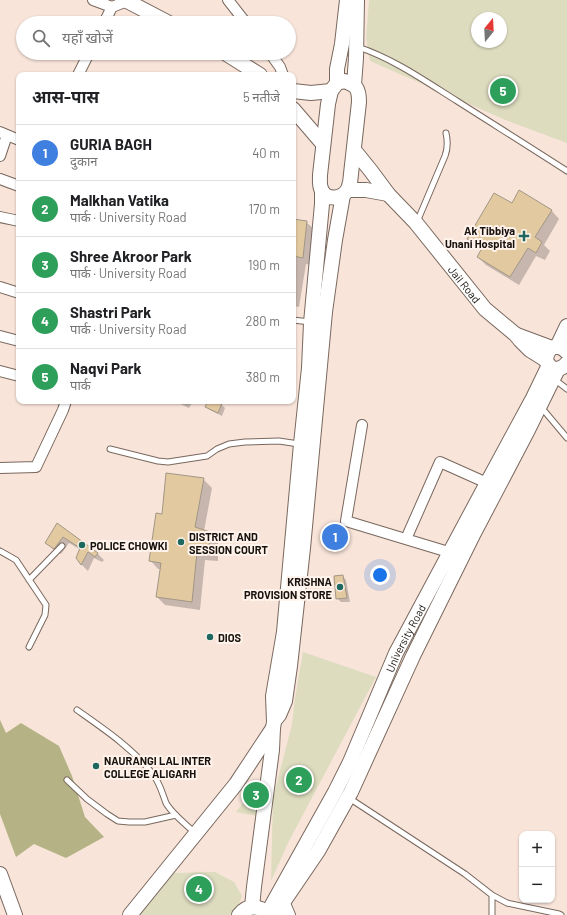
<!DOCTYPE html>
<html lang="hi">
<head>
<meta charset="utf-8">
<style>
  body { margin:0; font-family:Barlow,"Noto Sans Devanagari",sans-serif; background:#f6f6f6; color:#202124 }
  .controls { position:absolute; right:12px; bottom:12px; display:grid; overflow:hidden; border-radius:8px; box-shadow:0 1px 3px #0004 }
  .controls button { width:36px; height:36px; display:grid; place-items:center; padding:0; border:0; border-bottom:1px solid #e0e0e0; background:#fff; color:#202124; font:20px sans-serif }
  .compass { position:absolute; left:471px; top:12px; width:36px; height:36px; border-radius:50%; background:#fff; box-shadow:0 1px 3px #0004; rotate:18deg }
  .you { position:absolute; left:380px; top:575px; width:14px; height:14px; margin:-10px; border:3px solid #fff; border-radius:50%; background:#1a73e8; box-shadow:0 0 0 6px #1a73e833 }
  .badge { display:grid; place-items:center; width:26px; height:26px; border-radius:50%; background:#db2777; color:#fff; font-size:13px; font-weight:700 }
  .pin { position:absolute; translate:-50% -50%; border:2px solid #fff; box-shadow:0 1px 4px #0006 }
  .list { margin:0; padding:0; list-style:none }
  h2 { display:flex; justify-content:space-between; align-items:center; height:52px; margin:0; padding:0 16px; font-size:17px }
  h2 small { font-size:13px; font-weight:400; color:#757577 }
  .list li { display:grid; grid-template-columns:26px 1fr auto; gap:12px; align-items:center; box-sizing:border-box; height:56px; padding:0 16px; border-top:1px solid #e0e0e0 }
  .list b { display:block; font-size:15px; white-space:nowrap }
  .list p { margin:0; font-size:13px; white-space:nowrap; color:#757577 }
  .list em { font-size:13px; font-style:normal; color:#757577 }
  .icon { flex:none; width:22px; height:22px; fill:none; stroke:currentColor; stroke-width:2; stroke-linecap:round; stroke-linejoin:round }
  .map { position:relative; flex:none; width:567px; height:915px; overflow:hidden }
  .search { position:absolute; background:#fff; box-shadow:0 1px 3px #0004; left:16px; top:16px; width:280px; height:44px; display:flex; align-items:center; gap:10px; box-sizing:border-box; padding:0 14px; border-radius:22px; color:#757577; font-size:15px }
  .panel { position:absolute; background:#fff; box-shadow:0 1px 3px #0004; left:16px; top:72px; width:280px; height:332px; border-radius:8px }
  .map>svg:first-child { display:block }
  .green { fill:#dddcbf; fill-rule:evenodd }
  .forest { fill:#b5b385 }
  .shadow { fill:#0003 }
  .building { fill:#e3c99f; stroke:#a19786 }
  .lines { fill:none; stroke-linecap:round; stroke-linejoin:round }
  .lane-casing { stroke:#79685e; stroke-width:7 }
  .street-casing { stroke:#79685e; stroke-width:12 }
  .secondary-casing { stroke:#79685e; stroke-width:16 }
  .lane { stroke:#fff; stroke-width:5 }
  .street { stroke:#fff; stroke-width:10 }
  .secondary { stroke:#fff; stroke-width:14 }
  .poi-dot { fill:#1e685f; stroke:#fff3ec; stroke-width:1.5 }
  .labels { text-anchor:middle; dominant-baseline:central; stroke-width:4; stroke-linejoin:round; paint-order:stroke }
  .poi-label { font-size:11px; font-weight:bold; fill:#18120e; stroke:#fff3ec; text-anchor:start }
  .street-label { font-size:11px; fill:#18120e; stroke:#fff3ec }
</style>
</head>
<body>
<div class="map">
<svg width="567" height="915" viewBox="0 0 567 915">
  <rect width="100%" height="100%" fill="#f8e4d9"/>
  <path class="green" d="M 369,0 L 567,0 L 567,143 L 508,121 L 370,61 L 366,38 ZM 477,18 L 501,18 L 501,42 L 477,42 Z
    M 303,652 L 376,677 L 288,843 L 271,881 L 273,798 L 292,724 L 295,698 Z
    M 263,777 L 262,817 L 236,812 Z
    M 215,872 L 234,882 L 242,896 L 238,906 L 230,915 L 139,915 L 172,873 Z"/>
  <path class="forest" d="M 0,720 L 6,733 L 21,723 L 59,746 L 72,776 L 85,817 L 104,837 L 66,858 L 34,844 L 16,857 L 0,814 Z"/>
  <path class="shadow" d="M 512,205 L 551,210 L 559,219 L 544,245 L 550,251 L 545,260 L 536,256 L 519,285 L 486,265 L 478,257 L 482,250 L 476,247 L 468,239 Z
    M 293,220 L 306,222 L 314,229 L 311,265 L 306,264 L 299,307 L 293,306 Z
    M 174,401 L 193,401 L 189,408 Z
    M 209,401 L 214,401 L 221,404 L 225,408 L 222,416 L 210,410 L 206,407 Z
    M 203,479 L 212,488 L 204,531 L 209,533 L 218,541 L 218,561 L 205,560 L 200,610 L 165,605 L 157,597 L 161,569 L 158,569 L 150,560 L 163,515 Z
    M 57,524 L 97,553 L 104,560 L 102,562 L 94,558 L 88,571 L 82,565 L 77,557 L 81,550 L 69,543 L 61,554 L 53,549 L 47,543 Z
    M 342,576 L 346,580 L 350,602 L 341,602 L 337,598 Z"/>
  <path class="building" d="M 519,190 L 552,210 L 535,237 L 542,242 L 536,253 L 528,248 L 510,277 L 477,257 L 482,248 L 467,239 L 494,193 L 512,203 Z
    M 293,219 L 307,221 L 303,258 L 293,256 Z
    M 208,401 L 217,401 L 222,403 L 218,413 L 205,407 Z
    M 166,473 L 204,478 L 195,527 L 210,532 L 209,553 L 197,552 L 192,602 L 156,597 L 161,563 L 149,561 L 156,513 L 162,514 Z
    M 57,523 L 98,553 L 95,557 L 88,552 L 81,565 L 76,558 L 80,548 L 63,537 L 54,549 L 45,543 Z
    M 343,575 L 347,598 L 336,599 L 334,576 Z"/>
  <g class="lines">
    <g class="lane-casing">
      <path id="lane" d="M 358,47 C 394,59 425,81 457,101 C 493,124 530,147 567,171
        M 417,222 L 445,156 C 448,148 448,142 446,133
        M 293,320 L 310,322
        M 554,379 L 567,389
        M 541,407 L 567,438
        M 110,449 L 158,461 L 168,462 L 207,456 L 217,449 L 229,444 L 245,442 L 279,441 L 299,444
        M 0,551 L 16,560 L 46,605 L 45,615 L 29,647
        M 29,580 L 62,546
        M 77,710 C 104,729 131,747 152,773 C 159,781 162,792 166,803 C 172,814 187,825 196,834
        M 67,780 L 87,799 L 107,814 L 118,821 L 129,822 L 145,822 L 176,815
        M 349,798 L 465,874 L 492,895 L 507,903 L 559,914 L 561,915
        M 492,895 L 492,915"/>
    </g>
    <g class="street-casing">
      <path id="street" d="M 93,0 L 112,7 L 127,1 L 126,0
        M 228,0 L 246,23
        M 104,23 L 112,7
        M 270,53 L 280,67 L 283,75
        M 78,75 L 89,53
        M 0,132 L 19,140
        M 0,156 L 7,135
        M 0,179 L 19,186
        M 0,217 L 19,221
        M 0,287 L 19,293
        M 0,336 L 19,341
        M 0,371 L 19,376
        M 362,425 L 346,521 L 455,554
        M 0,468 L 36,467 L 63,410 L 66,401
        M 406,539 L 440,462 L 487,483
        M 284,901 L 290,915"/>
    </g>
    <g class="secondary-casing">
      <g id="secondary">
        <path d="M 122,0 L 127,1 L 169,23"/>
        <path d="M 225,53 L 260,75"/>
        <path d="M 344,81 C 357,85 359,89 359,102 L 350,183 C 349,185 349,187 348,189 C 343,199 327,201 322,191 C 319,186 320,180 320,175 L 328,104 L 331,91 L 337,83 Z"/>
        <path d="M 337,83 L 337,69 L 342,44 L 347,0"/>
        <path d="M 354,85 L 356,58 L 357,0"/>
        <path d="M 293,91 L 311,93 L 331,91"/>
        <path d="M 293,109 L 323,144"/>
        <path id="s1" d="M 354,150 L 371,171 L 388,194 L 416,223 L 485,309 L 515,334 L 520,340 L 530,350 L 546,360"/>
        <path d="M 348,190 L 366,190 L 388,194"/>
        <path d="M 517,335 L 552,348"/>
        <path d="M 557,347 L 567,326"/>
        <path d="M 567,352 C 549,334 537,367 556,369 C 561,369 564,367 567,363"/>
        <path d="M 274,721 L 279,715 L 285,701 L 290,666 L 303,548 L 325,312 L 335,240 L 343,195"/>
        <path d="M 0,874 L 15,915"/>
        <path d="M 252,907 L 254,887 L 272,750 L 273,728 L 274,722 L 273,696 L 284,632 L 301,444 L 309,368 L 311,323 L 322,204 L 322,191"/>
        <path d="M 279,911 L 284,901 L 318,851 L 351,792 L 413,656 L 474,533 L 528,430 L 558,369"/>
        <path id="s2" d="M 267,914 L 335,792 L 350,762 L 396,653 L 487,483 L 533,398 L 549,365"/>
        <path d="M 130,915 L 236,784 L 273,728"/>
        <path d="M 239,915 C 245,908 252,905 261,909"/>
      </g>
    </g>
    <use href="#lane" class="lane"/>
    <use href="#street" class="street"/>
    <use href="#secondary" class="secondary"/>
  </g>
  <g class="poi-dot">
    <path d="M522 230h4v4h4v4h-4v4h-4v-4h-4v-4h4z"/>
    <circle cx="181" cy="542" r="4"/>
    <circle cx="82" cy="545" r="4"/>
    <circle cx="340" cy="587" r="4"/>
    <circle cx="210" cy="637" r="4"/>
    <circle cx="96" cy="766" r="4"/>
  </g>
  <g class="labels">
    <g class="poi-label">
      <text x="515" y="230" text-anchor="end">Ak Tibbiya<tspan x="515" dy="13">Unani Hospital</tspan></text>
      <text x="189" y="536">DISTRICT AND<tspan x="189" dy="13">SESSION COURT</tspan></text>
      <text x="90" y="545">POLICE CHOWKI</text>
      <text x="332" y="581" text-anchor="end">KRISHNA<tspan x="332" dy="13">PROVISION STORE</tspan></text>
      <text x="218" y="637">DIOS</text>
      <text x="104" y="760">NAURANGI LAL INTER<tspan x="104" dy="13">COLLEGE ALIGARH</tspan></text>
    </g>
    <g class="street-label">
      <text stroke="none"><textPath href="#s1" startOffset="174">Jail Road</textPath></text>
      <text stroke="none"><textPath href="#s2" startOffset="309">University Road</textPath></text>
    </g>
  </g>
</svg>
<div class="controls">
<button>+</button>
<button>−</button>
</div>
<svg class="compass" viewBox="-18 -18 36 36"><path d="M0-13l5 13h-10z" fill="#e53935"/><path d="M0 13l5-13h-10z" fill="#757577"/></svg>
<div class="you"></div>
<div class="pin badge" style="left:335px;top:537px;background:#3f7fe0">1</div>
<div class="pin badge" style="left:299px;top:780px;background:#2e9e5b">2</div>
<div class="pin badge" style="left:256px;top:795px;background:#2e9e5b">3</div>
<div class="pin badge" style="left:199px;top:889px;background:#2e9e5b">4</div>
<div class="pin badge" style="left:503px;top:91px;background:#2e9e5b">5</div>
<div class="search"><svg class="icon" aria-label="search" viewBox="0 0 24 24"><circle cx="10" cy="10" r="6"/><path d="M15 15l6 6"/></svg>यहाँ खोजें</div>
<section class="panel">
<h2>आस-पास<small>5 नतीजे</small></h2>
<ul class="list">
<li><span class="badge" style="background:#3f7fe0">1</span><div><b>GURIA BAGH</b><p>दुकान</p></div><em>40 m</em></li>
<li><span class="badge" style="background:#2e9e5b">2</span><div><b>Malkhan Vatika</b><p>पार्क · University Road</p></div><em>170 m</em></li>
<li><span class="badge" style="background:#2e9e5b">3</span><div><b>Shree Akroor Park</b><p>पार्क · University Road</p></div><em>190 m</em></li>
<li><span class="badge" style="background:#2e9e5b">4</span><div><b>Shastri Park</b><p>पार्क · University Road</p></div><em>280 m</em></li>
<li><span class="badge" style="background:#2e9e5b">5</span><div><b>Naqvi Park</b><p>पार्क</p></div><em>380 m</em></li>
</ul>
</section>
</div>
</body>
</html>
